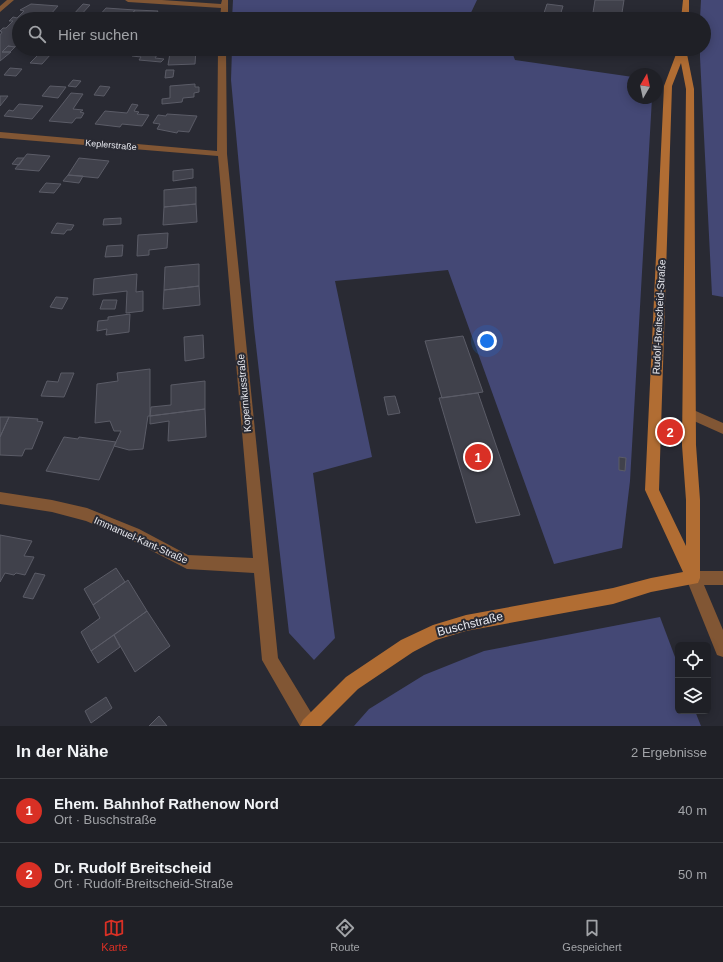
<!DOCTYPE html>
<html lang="de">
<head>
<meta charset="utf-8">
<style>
  body { margin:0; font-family:Helvetica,sans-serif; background:#2c2d32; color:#f1f3f6 }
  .controls { position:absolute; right:12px; bottom:12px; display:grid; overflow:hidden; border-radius:6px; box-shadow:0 2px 10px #0003 }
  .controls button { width:36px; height:36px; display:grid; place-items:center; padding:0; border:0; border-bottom:1px solid #3c3e43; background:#1f2026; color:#f1f3f6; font:20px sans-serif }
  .compass { position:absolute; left:627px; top:68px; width:36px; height:36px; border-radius:50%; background:#1f2026; box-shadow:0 2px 10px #0003; rotate:9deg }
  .you { position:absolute; left:487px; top:341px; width:14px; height:14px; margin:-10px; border:3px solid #fff; border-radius:50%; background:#1a73e8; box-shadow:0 0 0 6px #1a73e833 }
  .badge { display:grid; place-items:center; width:26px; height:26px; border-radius:50%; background:#d93025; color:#fff; font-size:13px; font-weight:700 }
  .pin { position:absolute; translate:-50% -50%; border:2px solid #fff; box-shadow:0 1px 4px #0006 }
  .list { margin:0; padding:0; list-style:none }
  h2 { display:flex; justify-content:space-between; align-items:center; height:52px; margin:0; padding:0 16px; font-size:17px }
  h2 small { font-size:13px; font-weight:400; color:#a1a3a7 }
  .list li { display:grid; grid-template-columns:26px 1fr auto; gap:12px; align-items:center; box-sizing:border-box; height:64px; padding:0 16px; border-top:1px solid #3c3e43 }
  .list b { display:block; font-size:15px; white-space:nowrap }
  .list p { margin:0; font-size:13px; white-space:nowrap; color:#a1a3a7 }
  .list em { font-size:13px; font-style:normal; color:#a1a3a7 }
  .icon { flex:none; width:22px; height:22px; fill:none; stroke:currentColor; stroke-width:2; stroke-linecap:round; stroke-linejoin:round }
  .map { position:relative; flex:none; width:723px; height:726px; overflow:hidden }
  .search { position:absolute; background:#1f2026; box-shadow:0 2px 10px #0003; left:12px; right:12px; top:12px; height:44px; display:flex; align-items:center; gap:10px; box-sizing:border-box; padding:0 14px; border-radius:22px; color:#a1a3a7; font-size:15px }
  .sheet { height:180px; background:#1f2026 }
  nav { display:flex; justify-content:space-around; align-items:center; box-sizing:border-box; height:56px; border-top:1px solid #3c3e43; background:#1f2026; font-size:11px; color:#a1a3a7 }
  nav a { display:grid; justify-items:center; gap:2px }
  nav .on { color:#d93025 }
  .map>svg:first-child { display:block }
  .green { fill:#444875 }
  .building { fill:#40414b; stroke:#5b5c67 }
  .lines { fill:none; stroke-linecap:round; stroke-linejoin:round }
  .lane { fill:#815634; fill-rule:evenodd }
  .street { fill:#815634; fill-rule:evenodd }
  .secondary { fill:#b16d33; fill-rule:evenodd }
  .labels { text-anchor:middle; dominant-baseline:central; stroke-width:4; stroke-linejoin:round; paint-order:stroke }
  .far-street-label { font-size:9px; fill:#e8e9ef; stroke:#292a33 }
  .street-label { font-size:10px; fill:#e8e9ef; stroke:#292a33 }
  .near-street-label { font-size:12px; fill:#e8e9ef; stroke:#292a33 }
</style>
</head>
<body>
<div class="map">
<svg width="723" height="726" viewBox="0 0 723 726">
  <rect width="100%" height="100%" fill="#292a33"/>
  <path class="green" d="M 233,0 L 477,0 L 468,19 L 232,19 Z
    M 701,0 L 723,0 L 723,297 L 712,295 L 700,57 L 700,49 L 704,49 L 704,19 L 700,19 Z
    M 232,49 L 489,49 L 512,52 L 515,60 L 633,77 L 633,98 L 652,98 L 630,481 L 622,548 L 554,564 L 448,270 L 335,281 L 372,457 L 313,473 L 335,638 L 314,660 L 289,633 L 254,328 L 231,80 Z
    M 660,617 L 678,665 L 678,711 L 695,711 L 701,726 L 354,726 L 369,709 L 424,675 L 484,651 Z"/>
  <path class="building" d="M 595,0 L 624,0 L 621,19 L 592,19 Z
    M 31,4 L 58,6 L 50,15 L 39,14 L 35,18 L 43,19 L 19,19 L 19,35 L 14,40 L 19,40 L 19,42 L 15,47 L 8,46 L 2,52 L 11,52 L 0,61 L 0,35 L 2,32 L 0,31 L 3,28 L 6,28 L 13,21 L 9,21 L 13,17 L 17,18 L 24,11 L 20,10 Z
    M 83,4 L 90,5 L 79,17 L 72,16 Z
    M 547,4 L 563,6 L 559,19 L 542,19 Z
    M 106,8 L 135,10 L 128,19 L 98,17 Z
    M 135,10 L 158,11 L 153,19 L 128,19 Z
    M 176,13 L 195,14 L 192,19 L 172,19 Z
    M 474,15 L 505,19 L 472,19 Z
    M 8,46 L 15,47 L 10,52 L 2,52 Z
    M 58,49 L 74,49 L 71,52 L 56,51 Z
    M 177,49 L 196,49 L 195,64 L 168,65 L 170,53 L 177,53 Z
    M 40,53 L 51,54 L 42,64 L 30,63 Z
    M 135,53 L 157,55 L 155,58 L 164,59 L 161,62 L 139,60 L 141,57 L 132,56 Z
    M 10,68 L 22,69 L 16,76 L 4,75 Z
    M 166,70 L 174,70 L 173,77 L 165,78 Z
    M 73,80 L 81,81 L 76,87 L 68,86 Z
    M 195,84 L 195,87 L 199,87 L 199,92 L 194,93 L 194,97 L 183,98 L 182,102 L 162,104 L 162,99 L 170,98 L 170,86 Z
    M 50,86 L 66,87 L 58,98 L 42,96 Z
    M 100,86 L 110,87 L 104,96 L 94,95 Z
    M 71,93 L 83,94 L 73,109 L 83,110 L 80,112 L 84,113 L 81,118 L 76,118 L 72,123 L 49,121 Z
    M 0,96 L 8,96 L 0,106 Z
    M 19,104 L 43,106 L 32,119 L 4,116 L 9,110 L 13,111 Z
    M 132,104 L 138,105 L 134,111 L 139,112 L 137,114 L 149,115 L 142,126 L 122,124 L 120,127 L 95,124 L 105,111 L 127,113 Z
    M 167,114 L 197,116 L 189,132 L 178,131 L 177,133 L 157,129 L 160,124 L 153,123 L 158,115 L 166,116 Z
    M 27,154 L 50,156 L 39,171 L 15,169 Z
    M 17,158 L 24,158 L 19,165 L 12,164 Z
    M 79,158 L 109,161 L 98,178 L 68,175 Z
    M 193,169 L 193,178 L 173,181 L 173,171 Z
    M 68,175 L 83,176 L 79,183 L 63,181 Z
    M 46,183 L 61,184 L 54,193 L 39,192 Z
    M 196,187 L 196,204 L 164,207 L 164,190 Z
    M 196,204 L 197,222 L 163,225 L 164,207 Z
    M 121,218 L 121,224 L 103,225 L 104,219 Z
    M 57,223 L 74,225 L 71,230 L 67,230 L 64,234 L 51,233 Z
    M 168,233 L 167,248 L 149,250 L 149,255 L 137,256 L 138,235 Z
    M 123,245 L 122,256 L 105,257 L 107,246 Z
    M 199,264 L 199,286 L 164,290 L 165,267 Z
    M 137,274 L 136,292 L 143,291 L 143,311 L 126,313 L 127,291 L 93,295 L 94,279 Z
    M 199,286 L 200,305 L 163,309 L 164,290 Z
    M 56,297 L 68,298 L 62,309 L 50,307 Z
    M 103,300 L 117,300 L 115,309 L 100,309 Z
    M 130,314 L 129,332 L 106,335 L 107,329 L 97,331 L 98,321 L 108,320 L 108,317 Z
    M 203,335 L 204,358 L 185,361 L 184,337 Z
    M 463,336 L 483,392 L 442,398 L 425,341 Z
    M 150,369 L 150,416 L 148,416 L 143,449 L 129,450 L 114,446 L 121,431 L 114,431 L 110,421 L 95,423 L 97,384 L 118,381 L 117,373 Z
    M 61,373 L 74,373 L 64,397 L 41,396 L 47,381 L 58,382 Z
    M 205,381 L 205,409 L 150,416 L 151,407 L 171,405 L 171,385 Z
    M 478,393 L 520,515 L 476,523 L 439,398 Z
    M 395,396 L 400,413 L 388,415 L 384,397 Z
    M 205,409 L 206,437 L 168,441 L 169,421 L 150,424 L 150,416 Z
    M 0,417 L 9,417 L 0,437 Z
    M 9,417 L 38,419 L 37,421 L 43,422 L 32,449 L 25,449 L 22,456 L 0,455 L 0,437 Z
    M 64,437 L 78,439 L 79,437 L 116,442 L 99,480 L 46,471 Z
    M 619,457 L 626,458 L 625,471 L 619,470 Z
    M 0,535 L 32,541 L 24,556 L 34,557 L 25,575 L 16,573 L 14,575 L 5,573 L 0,582 Z
    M 116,568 L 125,582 L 93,605 L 84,589 Z
    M 35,573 L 45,575 L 33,599 L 23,597 Z
    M 128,580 L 147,611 L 91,651 L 81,632 L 100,618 L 93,605 Z
    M 147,611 L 170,646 L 135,672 L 114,635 Z
    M 114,635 L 120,647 L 98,663 L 91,651 Z
    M 106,697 L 112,708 L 91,723 L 85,711 Z
    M 159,716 L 167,726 L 149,726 Z"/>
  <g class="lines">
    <path class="lane" d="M 689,408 L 723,423 L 723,434 L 685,417 L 683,413 L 685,409 Z"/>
    <path class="street" d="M 7,0 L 14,0 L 0,12 L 0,6 Z
      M 125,0 L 162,0 L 221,4 L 222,0 L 228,0 L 228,19 L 220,19 L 221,8 L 128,2 Z
      M 218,49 L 226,49 L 227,154 L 278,658 L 315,719 L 317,726 L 300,726 L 262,660 L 254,573 L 187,569 L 129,539 L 86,521 L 52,512 L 0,504 L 0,492 L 52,500 L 87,508 L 139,529 L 188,555 L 253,558 L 218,156 L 0,138 L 0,132 L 217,151 Z
      M 693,571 L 723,571 L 723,585 L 704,585 L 723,630 L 723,657 L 717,655 L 686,578 L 688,573 Z"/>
    <path class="secondary" d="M 683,0 L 689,0 L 689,19 L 681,19 Z
      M 678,49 L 686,49 L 694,89 L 696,445 L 700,500 L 700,578 L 698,583 L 651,592 L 613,604 L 466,631 L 436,640 L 413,652 L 358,689 L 321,726 L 300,726 L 303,720 L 346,677 L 401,640 L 433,625 L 466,615 L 613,588 L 651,578 L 683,572 L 645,490 L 664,86 ZM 681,63 L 686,89 L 682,445 L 686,500 L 686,546 L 659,490 L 672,86 Z"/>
  </g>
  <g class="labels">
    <g class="far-street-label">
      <text transform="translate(111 145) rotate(5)">Keplerstraße</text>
    </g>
    <g class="street-label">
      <text transform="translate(659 317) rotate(-87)">Rudolf-Breitscheid-Straße</text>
      <text transform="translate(244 393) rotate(-95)">Kopernikusstraße</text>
      <text transform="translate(141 540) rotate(24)">Immanuel-Kant-Straße</text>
    </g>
    <g class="near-street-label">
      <text transform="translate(470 624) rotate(-14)">Buschstraße</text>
    </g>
  </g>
</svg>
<div class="controls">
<button><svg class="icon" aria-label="locate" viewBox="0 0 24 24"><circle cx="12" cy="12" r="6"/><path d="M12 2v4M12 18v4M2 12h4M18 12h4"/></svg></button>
<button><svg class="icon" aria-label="layers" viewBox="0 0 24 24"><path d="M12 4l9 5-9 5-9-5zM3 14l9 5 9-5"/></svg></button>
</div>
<svg class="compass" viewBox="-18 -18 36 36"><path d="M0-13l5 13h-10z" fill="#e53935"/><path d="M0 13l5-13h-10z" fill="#a1a3a7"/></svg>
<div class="you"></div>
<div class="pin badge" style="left:478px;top:457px">1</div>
<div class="pin badge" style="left:670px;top:432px">2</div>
<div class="search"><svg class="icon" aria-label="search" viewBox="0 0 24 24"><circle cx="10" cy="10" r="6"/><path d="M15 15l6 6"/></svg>Hier suchen</div>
</div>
<section class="sheet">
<h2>In der Nähe<small>2 Ergebnisse</small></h2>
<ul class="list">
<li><span class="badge">1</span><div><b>Ehem. Bahnhof Rathenow Nord</b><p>Ort · Buschstraße</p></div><em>40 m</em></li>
<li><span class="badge">2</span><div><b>Dr. Rudolf Breitscheid</b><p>Ort · Rudolf-Breitscheid-Straße</p></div><em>50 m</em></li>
</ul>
</section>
<nav>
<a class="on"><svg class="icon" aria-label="map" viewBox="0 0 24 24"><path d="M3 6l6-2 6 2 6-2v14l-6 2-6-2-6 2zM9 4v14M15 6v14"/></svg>Karte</a>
<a><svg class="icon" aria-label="directions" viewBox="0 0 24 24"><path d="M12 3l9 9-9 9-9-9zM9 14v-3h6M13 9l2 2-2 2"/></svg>Route</a>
<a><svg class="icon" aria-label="saved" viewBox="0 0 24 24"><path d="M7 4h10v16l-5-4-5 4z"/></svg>Gespeichert</a>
</nav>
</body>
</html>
